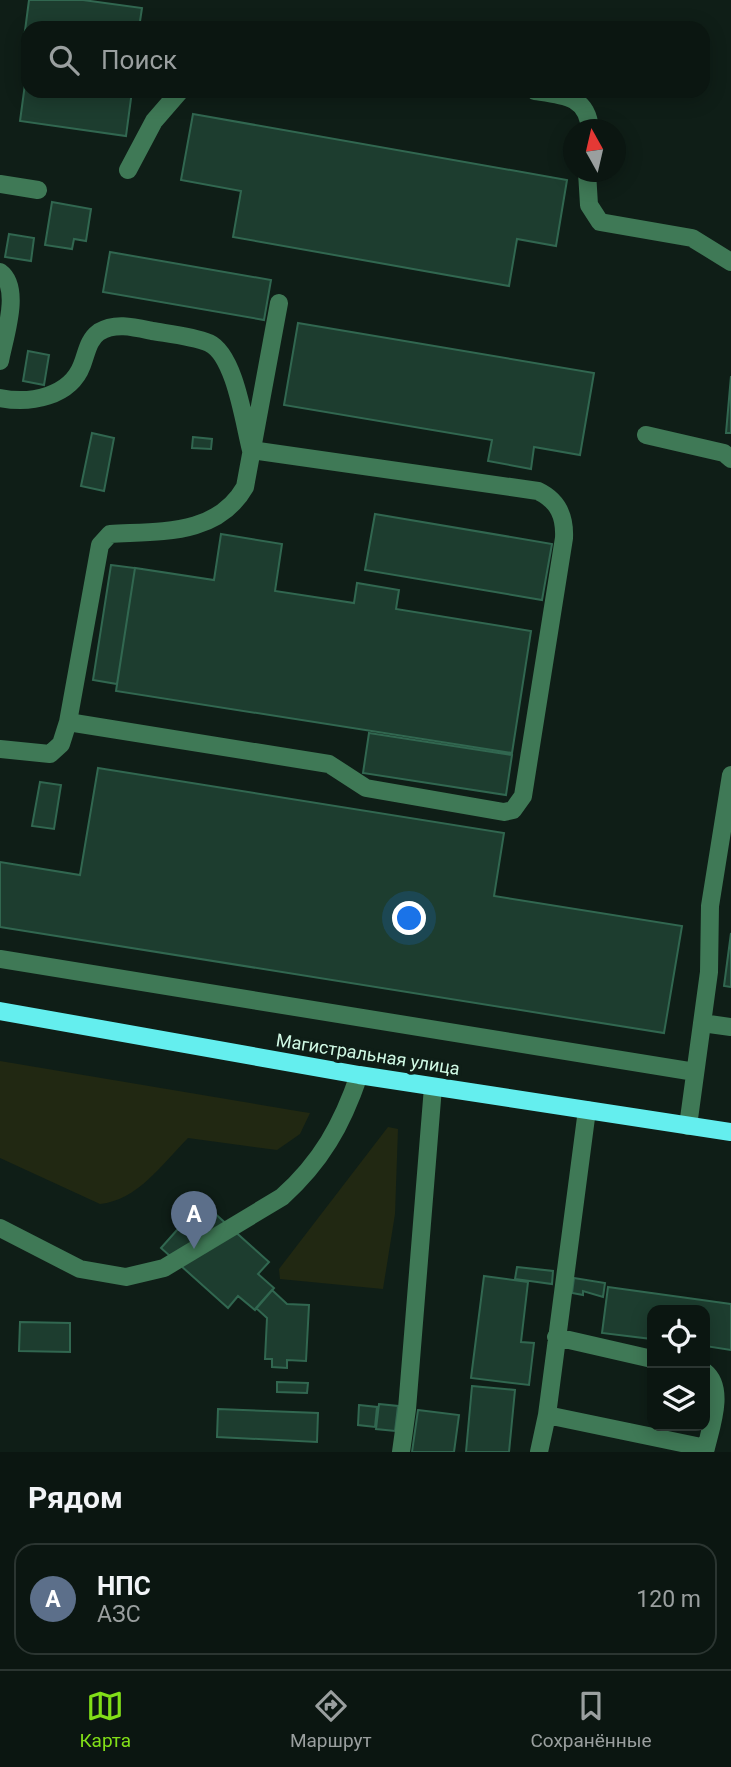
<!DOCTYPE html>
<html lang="ru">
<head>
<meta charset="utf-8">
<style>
  body { margin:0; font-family:Roboto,sans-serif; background:#19231f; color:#f1f3f6 }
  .controls { position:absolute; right:21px; bottom:21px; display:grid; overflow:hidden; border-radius:14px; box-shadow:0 4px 18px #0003 }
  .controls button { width:63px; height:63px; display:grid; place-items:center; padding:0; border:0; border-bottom:2px solid #2b3531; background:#0b1611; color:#f1f3f6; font:35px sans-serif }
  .compass { position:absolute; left:563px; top:119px; width:63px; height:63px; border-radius:50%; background:#0b1611; box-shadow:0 4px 18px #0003; rotate:352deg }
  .you { position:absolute; left:410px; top:919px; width:24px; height:24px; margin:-18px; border:5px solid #fff; border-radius:50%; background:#1a73e8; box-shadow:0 0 0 10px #1a73e833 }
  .badge { display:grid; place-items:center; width:46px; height:46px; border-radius:50%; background:#82df18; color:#fff; font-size:23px; font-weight:700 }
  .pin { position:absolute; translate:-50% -58px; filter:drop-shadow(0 2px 4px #0008) }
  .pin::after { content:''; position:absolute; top:37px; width:24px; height:21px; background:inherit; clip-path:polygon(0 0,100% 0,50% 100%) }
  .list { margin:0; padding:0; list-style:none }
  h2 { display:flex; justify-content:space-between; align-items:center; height:91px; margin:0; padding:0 28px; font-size:30px }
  h2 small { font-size:23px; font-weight:400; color:#9a9f9f }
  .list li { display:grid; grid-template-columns:46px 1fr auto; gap:21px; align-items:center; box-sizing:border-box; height:112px; margin:0 14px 14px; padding:0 14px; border:2px solid #2b3531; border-radius:21px }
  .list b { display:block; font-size:26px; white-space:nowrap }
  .list p { margin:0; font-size:23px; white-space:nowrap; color:#9a9f9f }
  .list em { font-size:23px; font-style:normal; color:#9a9f9f }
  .icon { flex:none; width:38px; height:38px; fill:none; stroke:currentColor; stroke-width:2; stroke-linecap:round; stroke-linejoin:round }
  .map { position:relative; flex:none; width:731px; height:1452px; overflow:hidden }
  .search { position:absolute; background:#0b1611; box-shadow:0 4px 18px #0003; left:21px; right:21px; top:21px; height:77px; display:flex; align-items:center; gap:18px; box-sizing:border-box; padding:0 24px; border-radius:21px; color:#9a9f9f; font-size:26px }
  .sheet { height:217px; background:#0b1611 }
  nav { display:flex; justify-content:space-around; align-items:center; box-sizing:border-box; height:98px; border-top:2px solid #2b3531; background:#0b1611; font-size:19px; color:#9a9f9f }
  nav a { display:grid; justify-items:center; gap:4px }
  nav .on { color:#82df18 }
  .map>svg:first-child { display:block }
  .green { fill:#212812 }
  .building { fill:#1d3d2f; stroke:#316750; stroke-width:2 }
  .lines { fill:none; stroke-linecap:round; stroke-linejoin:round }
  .minor { stroke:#3f7956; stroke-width:18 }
  .major { stroke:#64eeee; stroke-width:18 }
  .labels { text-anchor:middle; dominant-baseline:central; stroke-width:7; stroke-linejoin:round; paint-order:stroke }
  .street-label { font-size:18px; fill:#d1fae5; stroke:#0f1e17 }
</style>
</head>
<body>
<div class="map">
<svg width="731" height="1452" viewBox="0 0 731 1452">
  <rect width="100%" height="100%" fill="#0f1e17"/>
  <path class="green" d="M 0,1061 L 303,1112 L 310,1113 L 300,1134 L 277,1150 L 188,1138 C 162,1164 138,1200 100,1204 L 0,1158 Z
    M 388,1127 L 398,1129 L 395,1214 L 383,1289 L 280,1279 L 279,1269 Z"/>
  <path class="building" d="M 29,0 L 83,0 L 142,8 L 139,28 L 28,28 L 28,47 L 23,46 Z
    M 28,62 L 28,91 L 132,91 L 126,136 L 20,121 Z
    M 193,114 L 567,180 L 556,246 L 517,239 L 509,286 L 233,237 L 241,191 L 181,180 Z
    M 52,202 L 91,209 L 86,241 L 74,239 L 72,249 L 45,245 Z
    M 9,234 L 34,238 L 31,261 L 5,257 Z
    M 110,252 L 271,280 L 264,320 L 103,292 Z
    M 298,323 L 594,373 L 580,455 L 534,447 L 531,469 L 488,461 L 492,440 L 284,405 Z
    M 28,351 L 49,355 L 44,385 L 23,381 Z
    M 731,376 L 731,433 L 726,433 Z
    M 92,433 L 114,438 L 104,491 L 81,486 Z
    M 193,437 L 212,439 L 211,449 L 192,448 Z
    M 375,514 L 552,544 L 542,600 L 365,570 Z
    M 221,534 L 282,544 L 275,591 L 354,603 L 357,583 L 399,590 L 396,609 L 531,631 L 512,753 L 116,691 L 135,568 L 214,580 Z
    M 111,565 L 135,568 L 117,684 L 93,680 Z
    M 369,733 L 512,755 L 506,795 L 363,773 Z
    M 98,768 L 504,833 L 494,896 L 682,926 L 664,1033 L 0,927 L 0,862 L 80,875 Z
    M 40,782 L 61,785 L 54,829 L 32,826 Z
    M 731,933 L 731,987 L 724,986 Z
    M 202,1202 L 269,1262 L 258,1274 L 274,1288 L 255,1310 L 238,1296 L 228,1308 L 161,1248 Z
    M 517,1267 L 553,1271 L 552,1284 L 515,1279 Z
    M 484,1276 L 528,1282 L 521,1342 L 534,1343 L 529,1385 L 471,1378 Z
    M 574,1278 L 605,1283 L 603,1297 L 583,1291 L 583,1295 L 572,1293 Z
    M 608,1287 L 731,1304 L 731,1350 L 705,1346 L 705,1310 L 652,1310 L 652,1339 L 602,1333 Z
    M 272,1290 L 287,1304 L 309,1305 L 306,1361 L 287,1360 L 287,1368 L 272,1367 L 272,1359 L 265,1359 L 267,1318 L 256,1308 Z
    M 20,1322 L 70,1323 L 70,1352 L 19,1351 Z
    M 277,1382 L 308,1383 L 307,1393 L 277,1392 Z
    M 472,1386 L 515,1390 L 509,1452 L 466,1452 Z
    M 379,1404 L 398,1406 L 395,1431 L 376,1429 Z
    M 359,1405 L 377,1407 L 375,1427 L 358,1425 Z
    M 218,1409 L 318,1413 L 317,1442 L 217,1437 Z
    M 418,1410 L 459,1415 L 454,1452 L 412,1452 Z"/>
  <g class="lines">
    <path class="minor" d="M 535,91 C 563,95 588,96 590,130
      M 128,170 L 154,121 L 180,91
      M 587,172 L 589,205 L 600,222 L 692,238 L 731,262
      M 0,184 L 38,190
      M 0,272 C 22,288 4,338 0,361
      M 0,398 C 30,404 70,397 82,365 C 87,352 88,340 99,332 C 115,322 134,327 152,331 C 170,334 192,336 209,343 C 235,355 244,423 251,450 L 538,491 C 559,501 565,517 564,538 L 523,796 L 513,810 L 504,812 L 366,788 L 329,764 L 68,722
      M 646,435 L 724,453 L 731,459
      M 0,749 L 50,754 L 61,744 L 68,722 L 100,545 L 110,534 C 160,531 217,536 245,487 L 279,303
      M 0,959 L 695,1072
      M 702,1023 L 731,1027
      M 688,1126 L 709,972 L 710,906 L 731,775
      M 0,1228 L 80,1269 L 126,1277 L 164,1268 L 282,1197 C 321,1162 342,1125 359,1075
      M 556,1337 L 652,1359
      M 705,1372 C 726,1389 710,1429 705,1452
      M 547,1415 L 706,1448
      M 401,1452 L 407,1409 L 433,1087
      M 539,1452 L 547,1415 L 587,1110"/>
    <path class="major" d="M 0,1011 L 359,1075 L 731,1132"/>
  </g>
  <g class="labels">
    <g class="street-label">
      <text transform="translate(368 1054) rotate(9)">Магистральная улица</text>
    </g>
  </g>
</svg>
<div class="controls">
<button><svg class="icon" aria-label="locate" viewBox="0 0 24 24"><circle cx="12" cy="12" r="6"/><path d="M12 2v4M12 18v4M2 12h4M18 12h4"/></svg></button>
<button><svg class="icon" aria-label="layers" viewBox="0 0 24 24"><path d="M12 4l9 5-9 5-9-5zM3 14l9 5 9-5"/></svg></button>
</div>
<svg class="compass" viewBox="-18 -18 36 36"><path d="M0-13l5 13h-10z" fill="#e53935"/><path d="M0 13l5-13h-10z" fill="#9a9f9f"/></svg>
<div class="you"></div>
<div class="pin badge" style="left:194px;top:1249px;background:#5c6f8a">A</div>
<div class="search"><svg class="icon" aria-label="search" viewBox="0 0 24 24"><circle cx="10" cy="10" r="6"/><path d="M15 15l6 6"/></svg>Поиск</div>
</div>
<section class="sheet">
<h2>Рядом<small></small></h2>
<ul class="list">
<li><span class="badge" style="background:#5c6f8a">A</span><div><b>НПС</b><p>АЗС</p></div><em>120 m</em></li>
</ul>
</section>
<nav>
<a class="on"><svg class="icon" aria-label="map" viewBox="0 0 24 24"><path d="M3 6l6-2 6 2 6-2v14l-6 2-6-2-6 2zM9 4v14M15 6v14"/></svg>Карта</a>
<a><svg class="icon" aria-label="directions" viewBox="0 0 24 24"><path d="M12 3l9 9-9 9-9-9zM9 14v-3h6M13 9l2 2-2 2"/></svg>Маршрут</a>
<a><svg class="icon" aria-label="saved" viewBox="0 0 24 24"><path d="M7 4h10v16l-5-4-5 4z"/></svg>Сохранённые</a>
</nav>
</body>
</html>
